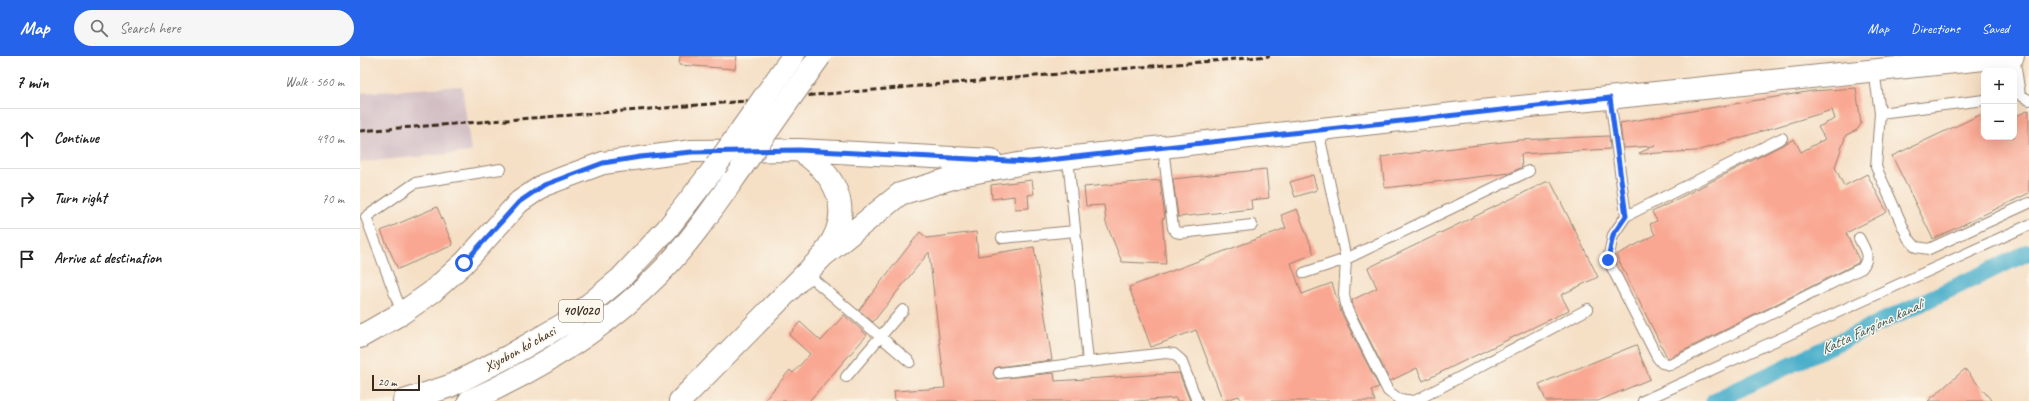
<!DOCTYPE html>
<html lang="en">
<head>
<meta charset="utf-8">
<style>
  body { margin:0; font-family:Caveat,sans-serif; background:#f6f6f6; color:#222 }
  .controls { position:absolute; right:12px; top:12px; display:grid; overflow:hidden; border-radius:8px; box-shadow:0 4px 16px #0002 }
  .controls button { width:36px; height:36px; display:grid; place-items:center; padding:0; border:0; border-bottom:1px solid #e0e0e0; background:#fff; color:#222; font:20px sans-serif }
  .scale { position:absolute; left:12px; bottom:10px; width:48px; box-sizing:border-box; padding-left:4px; border:2px solid #3b2a1e; border-top:0; font-size:11px; line-height:14px; white-space:nowrap; color:#3b2a1e; -webkit-text-stroke:3px #fbf7ec; paint-order:stroke }
  .stop { position:absolute; width:12px; height:12px; margin:-9px; border:3px solid #2563eb; border-radius:50%; background:#fff }
  .stop.end { background:#2563eb; border-color:#fff; box-shadow:0 1px 4px #0008 }
  .list { margin:0; padding:0; list-style:none }
  h2 { display:flex; justify-content:space-between; align-items:center; height:52px; margin:0; padding:0 16px; font-size:17px }
  h2 small { font-size:13px; font-weight:400; color:#767676 }
  .list li { display:grid; grid-template-columns:26px 1fr auto; gap:12px; align-items:center; box-sizing:border-box; height:60px; padding:0 16px; border-top:1px solid #e0e0e0 }
  .list b { display:block; font-size:15px; white-space:nowrap }
  .list em { font-size:13px; font-style:normal; color:#767676 }
  .icon { flex:none; width:22px; height:22px; fill:none; stroke:currentColor; stroke-width:2; stroke-linecap:round; stroke-linejoin:round }
  .map { position:relative; flex:none; width:1669px; height:345px; overflow:hidden }
  header { display:flex; align-items:center; gap:24px; box-sizing:border-box; height:56px; padding:0 20px; background:#2563eb; color:#fff }
  header strong { font-size:19px }
  nav { display:flex; gap:22px; margin-inline-start:auto; font-size:14px }
  .search { width:280px; height:36px; background:#f6f6f6; display:flex; align-items:center; gap:10px; box-sizing:border-box; padding:0 14px; border-radius:22px; color:#767676; font-size:15px }
  main { display:flex }
  aside { flex:1; background:#fff }
  .map>svg:first-child { display:block }
  .industrial { fill:#d2bec4 }
  .lines { fill:none; stroke-linecap:round; stroke-linejoin:round }
  .canal { stroke:#4aafca; stroke-width:17 }
  .building { fill:#f9a792 }
  .service-casing { stroke:#988472; stroke-width:12 }
  .secondary-casing { stroke:#988472; stroke-width:24 }
  .primary-casing { stroke:#988472; stroke-width:24 }
  .service { stroke:#fff; stroke-width:10 }
  .secondary { stroke:#fff; stroke-width:22 }
  .primary { stroke:#fff; stroke-width:22 }
  .rail { stroke:#3b2a1e; stroke-width:3; stroke-dasharray:6 3; stroke-linecap:butt }
  .primary-bridge-casing { stroke:#988472; stroke-width:24; stroke-linecap:butt }
  .primary-bridge { stroke:#fff; stroke-width:22 }
  .route { stroke:#2563eb; stroke-width:5 }
  .labels { text-anchor:middle; dominant-baseline:central; stroke-width:3; stroke-linejoin:round; paint-order:stroke }
  .shield { fill:#fbf7ec; stroke:#75685c; stroke-width:1 }
  .shield-label { font-size:13px; font-weight:bold; fill:#3b2a1e }
  .street-label { font-size:14px; fill:#3b2a1e; stroke:#fbf7ec }
  .water-label { font-size:15px; font-style:italic; fill:#40595a; stroke:#fbf7ec }
</style>
</head>
<body>
<header>
<strong>Map</strong>
<div class="search"><svg class="icon" aria-label="search" viewBox="0 0 24 24"><circle cx="10" cy="10" r="6"/><path d="M15 15l6 6"/></svg>Search here</div>
<nav><a>Map</a><a>Directions</a><a>Saved</a></nav>
</header>
<main>
<aside>
<h2>7 min<small>Walk · 560 m</small></h2>
<ul class="list">
<li><svg class="icon" aria-label="ahead" viewBox="0 0 24 24"><path d="M12 20V5M6 11l6-6 6 6"/></svg><div><b>Continue</b></div><em>490 m</em></li>
<li><svg class="icon" aria-label="right" viewBox="0 0 24 24"><path d="M7 20v-9h11M14 6l5 5-5 5"/></svg><div><b>Turn right</b></div><em>70 m</em></li>
<li><svg class="icon" aria-label="arrive" viewBox="0 0 24 24"><path d="M6 21V4h12l-3 4 3 4H6"/></svg><div><b>Arrive at destination</b></div></li>
</ul>
</aside>
<div class="map">
<svg width="1669" height="345" viewBox="0 0 1669 345">
  <rect width="100%" height="100%" fill="#fbf7ec"/>
  <filter id="ink" filterUnits="userSpaceOnUse"><feTurbulence type="fractalNoise" baseFrequency=".025" numOctaves="2"/><feDisplacementMap in="SourceGraphic" scale="8" xChannelSelector="R" yChannelSelector="G"/><feConvolveMatrix kernelMatrix="1 2 1 2 8 2 1 2 1" color-interpolation-filters="sRGB"/></filter>
  <filter id="wash" filterUnits="userSpaceOnUse"><feTurbulence type="fractalNoise" baseFrequency=".012" numOctaves="4" result="noise"/><feDisplacementMap in="SourceGraphic" scale="16" xChannelSelector="R" yChannelSelector="G"/><feGaussianBlur stdDeviation="0.9" result="paint"/><feColorMatrix in="noise" values="0 0 0 0 0 0 0 0 0 0 0 0 0 0 0 0 0 1.4 0 .05"/><feComposite in="paint" operator="in"/></filter>
  <g filter="url(#wash)">
    <rect width="100%" height="100%" fill="#f5dfc5"/>
    <path class="industrial" d="M 102,30 L 111,96 L 0,106 L 0,37 Z"/>
    <g class="lines">
      <path class="canal" d="M 1354,345 L 1669,196"/>
    </g>
    <g id="blocks">
      <path class="building" d="M 320,0 L 377,0 L 375,13 L 319,9 Z
        M 1496,32 L 1501,68 L 1497,74 L 1486,79 L 1475,111 L 1484,130 L 1507,118 L 1527,156 L 1486,177 L 1499,204 L 1498,207 L 1309,302 L 1307,301 L 1256,199 L 1295,179 L 1290,168 L 1297,165 L 1292,156 L 1434,83 L 1441,96 L 1465,83 L 1458,71 L 1475,63 L 1472,54 L 1336,95 L 1280,98 L 1279,97 L 1295,90 L 1263,92 L 1260,67 L 1452,35 Z
        M 1669,54 L 1669,137 L 1573,183 L 1532,100 L 1624,57 L 1624,81 L 1654,81 L 1654,61 Z
        M 1249,80 L 1250,93 L 1161,98 L 1162,111 L 1150,117 L 1025,132 L 1021,101 L 1159,84 Z
        M 906,113 L 909,142 L 891,144 L 892,153 L 818,161 L 813,123 Z
        M 953,119 L 957,134 L 935,141 L 930,126 Z
        M 672,124 L 674,138 L 668,139 L 669,152 L 655,153 L 654,140 L 632,143 L 631,129 Z
        M 800,124 L 805,162 L 802,163 L 806,208 L 762,206 L 746,167 L 744,149 L 726,150 L 724,131 Z
        M 1186,126 L 1191,126 L 1238,221 L 1201,239 L 1209,254 L 1063,325 L 1057,312 L 1030,325 L 993,251 L 992,244 L 1017,232 L 1008,212 Z
        M 77,151 L 93,189 L 38,213 L 21,175 Z
        M 937,153 L 954,198 L 931,207 L 942,238 L 972,227 L 981,256 L 1019,331 L 1011,334 L 1015,345 L 881,345 L 879,340 L 863,345 L 836,274 L 791,291 L 769,231 L 926,172 L 921,159 Z
        M 560,176 L 567,182 L 616,176 L 618,200 L 674,191 L 692,304 L 638,311 L 635,312 L 633,317 L 636,323 L 694,317 L 695,325 L 819,317 L 830,345 L 817,345 L 816,342 L 776,345 L 535,345 L 534,335 L 585,332 L 569,196 L 513,266 L 499,254 Z
        M 484,259 L 507,279 L 449,345 L 404,345 L 430,314 L 433,317 L 450,298 L 429,279 L 440,266 L 461,285 Z
        M 1276,289 L 1290,323 L 1238,345 L 1186,345 L 1179,328 Z
        M 1605,313 L 1632,345 L 1568,345 Z"/>
    </g>
  </g>
  <g filter="url(#ink)">
    <use href="#blocks" fill-opacity="0" stroke="#988472" stroke-width="1"/>
    <g class="lines">
      <g class="service-casing">
        <path id="service" d="M 1654,0 L 1660,39 L 1669,44
          M 1514,14 L 1520,57 L 1516,111 L 1548,182 L 1556,191 L 1569,193 L 1669,147
          M 1250,42 L 1266,160 L 1422,82
          M 1520,57 L 1624,44
          M 958,74 L 986,203 L 1169,115
          M 803,92 L 813,172 L 816,176 L 821,177 L 892,169
          M 1266,160 L 1253,179 L 1248,204 L 1297,301 L 1302,307 L 1310,309 L 1502,212 C 1511,200 1505,194 1499,182
          M 642,182 L 715,175
          M 446,217 L 550,306
          M 944,217 L 986,203 L 984,239 L 987,253 L 1028,335 L 1039,343 L 1054,345
          M 42,257 L 6,161 L 55,127 L 141,113
          M 728,306 L 806,297 L 814,298 L 821,304 L 837,345
          M 639,317 L 728,306 L 708,102
          M 486,321 L 543,254
          M 1055,345 L 1228,253
          M 1283,345 L 1669,169"/>
      </g>
      <g class="secondary-casing">
        <path id="secondary" d="M 439,94 C 476,118 495,154 467,193
          M 0,281 L 42,257 L 72,236 L 104,207 L 159,146 L 184,129 L 243,107 L 332,95 L 439,94 L 631,104
          M 320,345 L 463,200 L 540,138 L 606,118 L 670,106 L 1102,57 L 1653,0"/>
      </g>
      <g class="primary-casing">
        <path id="primary" d="M 44,345 L 90,330 L 149,300 L 209,265 L 260,223 L 307,173 L 356,110
          M 109,345 C 178,314 244,274 298,219 C 330,187 356,148 382,111"/>
      </g>
      <use href="#service" class="service"/>
      <use href="#secondary" class="secondary"/>
      <use href="#primary" class="primary"/>
      <path class="rail" d="M 0,75 L 304,52 L 910,0"/>
      <g class="primary-bridge-casing">
        <path id="primary-bridge" d="M 356,110 L 433,0
          M 382,111 L 460,0"/>
      </g>
      <use href="#primary-bridge" class="primary-bridge"/>
    </g>
  </g>
  <g class="lines" filter="url(#ink)">
    <path class="route" d="M 104,207 L 159,146 L 184,129 L 243,107 L 280,101 L 332,96 L 439,94 L 670,106 L 1250,42 L 1266,160 L 1253,179 L 1248,204"/>
  </g>
  <g class="labels">
    <rect class="shield" x="199" y="244" width="44" height="22" rx="3"/>
    <g class="shield-label">
      <text x="221" y="255">40V020</text>
    </g>
    <g class="street-label">
      <text transform="translate(160 293) rotate(-29)">Xiyobon koʻchasi</text>
    </g>
    <g class="water-label">
      <text transform="translate(1512 271) rotate(-25)">Katta Farg'ona kanali</text>
    </g>
  </g>
</svg>
<div class="controls">
<button>+</button>
<button>−</button>
</div>
<div class="scale">20 m</div>
<div class="stop" style="left:104px;top:207px"></div>
<div class="stop end" style="left:1248px;top:204px"></div>
</div>
</main>
</body>
</html>
